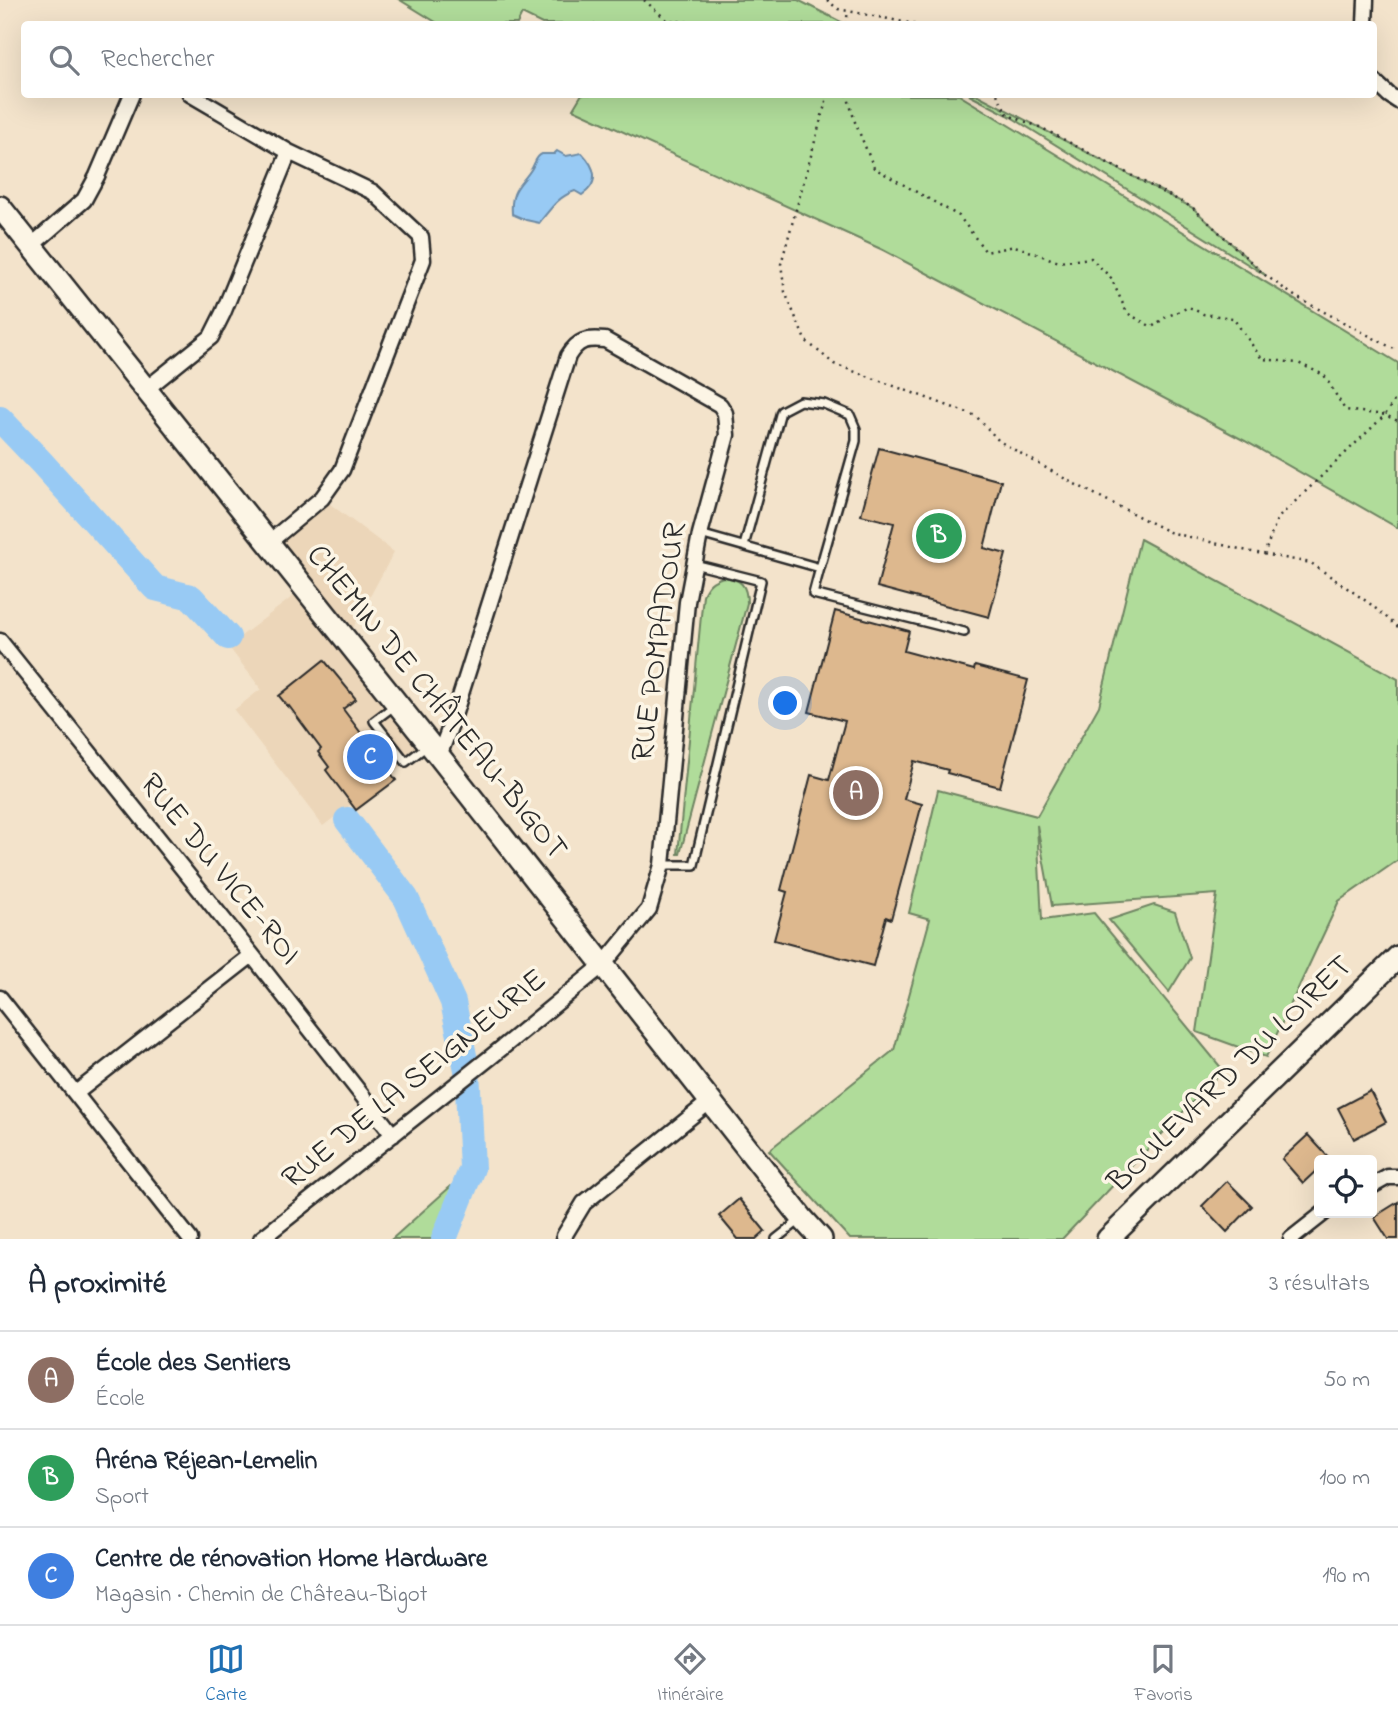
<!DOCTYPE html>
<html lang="fr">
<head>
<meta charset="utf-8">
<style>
  body { margin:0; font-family:"Indie Flower",sans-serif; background:#f2f2f3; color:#1f2937 }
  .controls { position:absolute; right:21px; bottom:21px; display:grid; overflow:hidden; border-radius:7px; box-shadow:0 7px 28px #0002 }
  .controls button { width:63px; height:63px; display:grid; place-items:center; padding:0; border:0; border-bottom:2px solid #e0e1e3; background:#fff; color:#1f2937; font:35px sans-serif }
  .you { position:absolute; left:786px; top:704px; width:24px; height:24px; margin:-18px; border:5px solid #fff; border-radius:50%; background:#1a73e8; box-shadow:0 0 0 10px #1a73e833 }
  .badge { display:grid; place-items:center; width:46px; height:46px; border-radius:50%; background:#1f6fb2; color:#fff; font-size:23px; font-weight:700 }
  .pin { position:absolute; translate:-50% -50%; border:4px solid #fff; box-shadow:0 2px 7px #0006 }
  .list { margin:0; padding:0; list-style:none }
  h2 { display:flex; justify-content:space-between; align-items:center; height:91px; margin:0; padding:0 28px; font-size:30px }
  h2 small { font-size:23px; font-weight:400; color:#747a83 }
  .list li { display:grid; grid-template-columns:46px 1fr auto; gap:21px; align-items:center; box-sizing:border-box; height:98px; padding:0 28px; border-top:2px solid #e0e1e3 }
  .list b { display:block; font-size:26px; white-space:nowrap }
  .list p { margin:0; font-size:23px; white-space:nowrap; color:#747a83 }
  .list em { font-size:23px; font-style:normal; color:#747a83 }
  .icon { flex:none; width:38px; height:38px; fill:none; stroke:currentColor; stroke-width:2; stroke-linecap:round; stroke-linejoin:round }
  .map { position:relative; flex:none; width:1398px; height:1239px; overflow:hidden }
  .search { position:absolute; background:#fff; box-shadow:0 7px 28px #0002; left:21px; right:21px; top:21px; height:77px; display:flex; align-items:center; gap:18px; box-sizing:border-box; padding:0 24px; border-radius:7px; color:#747a83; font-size:26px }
  .sheet { height:385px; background:#fff }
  nav { display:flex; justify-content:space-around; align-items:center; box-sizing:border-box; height:98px; border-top:2px solid #e0e1e3; background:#fff; font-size:19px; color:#747a83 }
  nav a { display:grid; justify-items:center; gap:4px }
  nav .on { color:#1f6fb2 }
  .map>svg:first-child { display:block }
  .built { fill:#ecd6b9 }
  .green { fill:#b0dc9a; stroke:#6e8462; stroke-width:2 }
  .water { fill:#98caf4; stroke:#6c8aa4; stroke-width:2 }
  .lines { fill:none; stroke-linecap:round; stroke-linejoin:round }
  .river { stroke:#98caf4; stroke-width:26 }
  .building { fill:#ddb88e; stroke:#2b2b2b; stroke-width:2 }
  .lane-casing { stroke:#2b2b2b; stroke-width:12 }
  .street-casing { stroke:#2b2b2b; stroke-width:19 }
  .secondary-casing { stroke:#2b2b2b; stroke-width:26 }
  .path { stroke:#2b2b2b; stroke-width:2.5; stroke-dasharray:2 5; stroke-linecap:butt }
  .lane { stroke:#fcf5e5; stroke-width:7 }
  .street { stroke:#fcf5e5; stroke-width:14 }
  .secondary { stroke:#fcf5e5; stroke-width:21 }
  .labels { text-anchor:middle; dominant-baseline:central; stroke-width:7; stroke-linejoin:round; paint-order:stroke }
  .street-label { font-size:32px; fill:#2b2b2b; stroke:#fcf5e5 }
</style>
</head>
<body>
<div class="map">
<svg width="1398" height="1239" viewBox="0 0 1398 1239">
  <rect width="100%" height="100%" fill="#f3e3cb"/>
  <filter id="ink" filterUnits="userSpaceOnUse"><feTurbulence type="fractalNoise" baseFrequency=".0143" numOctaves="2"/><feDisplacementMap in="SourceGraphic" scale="14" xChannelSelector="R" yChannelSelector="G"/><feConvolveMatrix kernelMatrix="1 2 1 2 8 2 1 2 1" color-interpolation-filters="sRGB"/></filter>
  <g filter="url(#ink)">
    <path class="built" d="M 322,498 L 394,552 L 346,641 L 429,744 L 323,826 L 234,710 L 261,689 L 228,646 L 304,588 L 268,543 Z"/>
    <path class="green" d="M 400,0 L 798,0 L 845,24 L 542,24 L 522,14 L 517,24 L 439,24 Z
      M 582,94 L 959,95 L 1398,363 L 1398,528 L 1245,441 L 883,250 L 573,109 Z
      M 969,95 L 978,95 L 1193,208 L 1265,275 L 1008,115 Z
      M 1140,539 L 1398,679 L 1398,860 L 1339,901 L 1266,1057 L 1197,1032 L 1217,894 L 1052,906 L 1037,825 L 1042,920 L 1094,913 L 1223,1070 L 1062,1239 L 850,1239 L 769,1150 L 894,1050 L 930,919 L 909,913 L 938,790 L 1037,816 L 1099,706 Z
      M 723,577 C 741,579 747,585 747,603 L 680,854 L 678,854 L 703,595 C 708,584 712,581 723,577 Z
      M 1154,905 L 1175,912 L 1190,958 L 1169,992 L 1109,920 Z
      M 472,1168 L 444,1239 L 392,1239 L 470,1169 Z"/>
    <path class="water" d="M 557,151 L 566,156 L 582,153 C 595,167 601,182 582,195 L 575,191 C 557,197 550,210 539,223 L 526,220 L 512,214 C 510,188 521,186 532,168 C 535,163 536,156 542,154 C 543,154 553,154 554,154 Z"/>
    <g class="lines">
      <path class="river" d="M 0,419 L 41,462 L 155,588 L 191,597 L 228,637
        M 347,820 L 406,898 L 453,1002 L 467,1070 L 472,1168 L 444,1239"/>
    </g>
    <path class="building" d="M 879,448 L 1001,481 L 984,548 L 1006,554 L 989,617 L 877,587 L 894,523 L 861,515 Z
      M 835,611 L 909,631 L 904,651 L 974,670 L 975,666 L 1028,680 L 1000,787 L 947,773 L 948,770 L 914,761 L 904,799 L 922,804 L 891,919 L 886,917 L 873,966 L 774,940 L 787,892 L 781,890 L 811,775 L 829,780 L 845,721 L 809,712 Z
      M 324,660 L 356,699 L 343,709 L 396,780 L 356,810 L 326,770 L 329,767 L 318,752 L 321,749 L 289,706 L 288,707 L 279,696 Z
      M 1370,1091 L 1386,1122 L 1354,1139 L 1338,1108 Z
      M 1308,1135 L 1331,1160 L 1319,1160 L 1319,1168 L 1303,1183 L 1282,1159 Z
      M 1227,1181 L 1252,1206 L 1227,1232 L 1202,1206 Z
      M 739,1199 L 765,1231 L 756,1239 L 738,1239 L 719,1216 Z
      M 1398,1202 L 1398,1239 L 1388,1239 L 1374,1217 Z"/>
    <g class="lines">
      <g class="lane-casing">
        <path id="lane" d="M 700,534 L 820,568 L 856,441 L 856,429 L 850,415 L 824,404 L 800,401 L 781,411 L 744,546
          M 820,568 L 813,594 L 964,632
          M 394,706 L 374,721 L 406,762 L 427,746
          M 663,865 L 694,865 L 761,581 L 694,564
          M 776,1239 L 800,1220"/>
      </g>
      <g class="street-casing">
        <path id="street" d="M 1365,24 L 1366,0
          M 1374,81 L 1389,95 L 1398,101
          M 190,94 L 289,152 L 373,192 L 421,237 L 423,260 L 342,470 L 322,498 L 268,543
          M 31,246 L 84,200 L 97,176 L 132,94
          M 145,390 L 211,337 L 223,313 L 289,152
          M 0,641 L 252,955 L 393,1135
          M 0,998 L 190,1239
          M 76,1093 L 252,955
          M 1372,1186 L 1388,1177 L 1398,1177
          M 564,1236 L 584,1203 L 709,1102
          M 261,1239 L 492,1056 L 603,965 L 649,909 L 662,865 L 687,602 L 700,534 L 727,435 L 725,413 L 720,405 L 605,340 C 586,338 578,340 568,356 L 453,719 L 439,756
          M 1291,1239 L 1324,1213"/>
      </g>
      <g class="secondary-casing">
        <path id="secondary" d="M 0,207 L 439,756 L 802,1218 L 821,1239
          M 1108,1239 L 1398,957"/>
      </g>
      <path class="path" d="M 644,0 L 667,20 L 706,24
        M 827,0 L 838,9 L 914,24
        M 846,24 L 848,11
        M 828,94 L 781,264 L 785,292 L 805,340 L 834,364 L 976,416 L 999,441 L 1069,481 L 1169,532 L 1252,552 L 1311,563 L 1369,603 L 1398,627
        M 847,94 L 855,122 L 874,168 L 959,216 L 986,252 L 1015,246 L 1059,262 L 1091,258 L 1111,278 L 1127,313 L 1152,327 L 1166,317 L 1189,307 L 1203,314 L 1233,318 L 1262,359 L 1298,363 L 1324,375 L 1345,410 L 1385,415 L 1398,421
        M 997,94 L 1008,115 L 1042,128 L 1193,208 L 1265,275 L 1296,297 L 1398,351
        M 1264,555 L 1277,519 L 1385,415 L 1398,395"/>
      <use href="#lane" class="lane"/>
      <use href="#street" class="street"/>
      <use href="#secondary" class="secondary"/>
    </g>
  </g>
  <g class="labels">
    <g class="street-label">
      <text transform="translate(660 642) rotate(-82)">RUE POMPADOUR</text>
      <text transform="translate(436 703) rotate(51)">CHEMIN DE CHÂTEAU-BIGOT</text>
      <text transform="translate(219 870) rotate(51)">RUE DU VICE-ROI</text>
      <text transform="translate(1231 1075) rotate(-44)">BOULEVARD DU LOIRET</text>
      <text transform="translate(415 1080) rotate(-39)">RUE DE LA SEIGNEURIE</text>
    </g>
  </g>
</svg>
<div class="controls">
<button><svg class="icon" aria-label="locate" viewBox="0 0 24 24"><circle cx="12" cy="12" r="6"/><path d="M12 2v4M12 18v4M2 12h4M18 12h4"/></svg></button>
</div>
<div class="you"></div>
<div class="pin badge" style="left:856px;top:793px;background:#8d6e63">A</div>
<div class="pin badge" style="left:939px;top:536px;background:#2e9e5b">B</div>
<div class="pin badge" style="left:370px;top:757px;background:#3f7fe0">C</div>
<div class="search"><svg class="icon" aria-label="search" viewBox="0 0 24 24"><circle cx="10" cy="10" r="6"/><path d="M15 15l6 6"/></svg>Rechercher</div>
</div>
<section class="sheet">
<h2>À proximité<small>3 résultats</small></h2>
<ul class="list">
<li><span class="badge" style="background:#8d6e63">A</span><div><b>École des Sentiers</b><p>École</p></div><em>50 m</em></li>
<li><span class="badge" style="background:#2e9e5b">B</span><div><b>Aréna Réjean‑Lemelin</b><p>Sport</p></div><em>100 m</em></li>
<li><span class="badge" style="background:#3f7fe0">C</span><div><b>Centre de rénovation Home Hardware</b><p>Magasin · Chemin de Château-Bigot</p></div><em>190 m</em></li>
</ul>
</section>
<nav>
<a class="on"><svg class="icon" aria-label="map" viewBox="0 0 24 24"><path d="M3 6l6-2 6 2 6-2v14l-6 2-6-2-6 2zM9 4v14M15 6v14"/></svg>Carte</a>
<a><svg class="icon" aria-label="directions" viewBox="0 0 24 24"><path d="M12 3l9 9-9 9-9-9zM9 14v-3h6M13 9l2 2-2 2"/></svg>Itinéraire</a>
<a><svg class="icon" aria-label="saved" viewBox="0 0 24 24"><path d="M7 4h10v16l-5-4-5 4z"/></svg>Favoris</a>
</nav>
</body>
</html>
